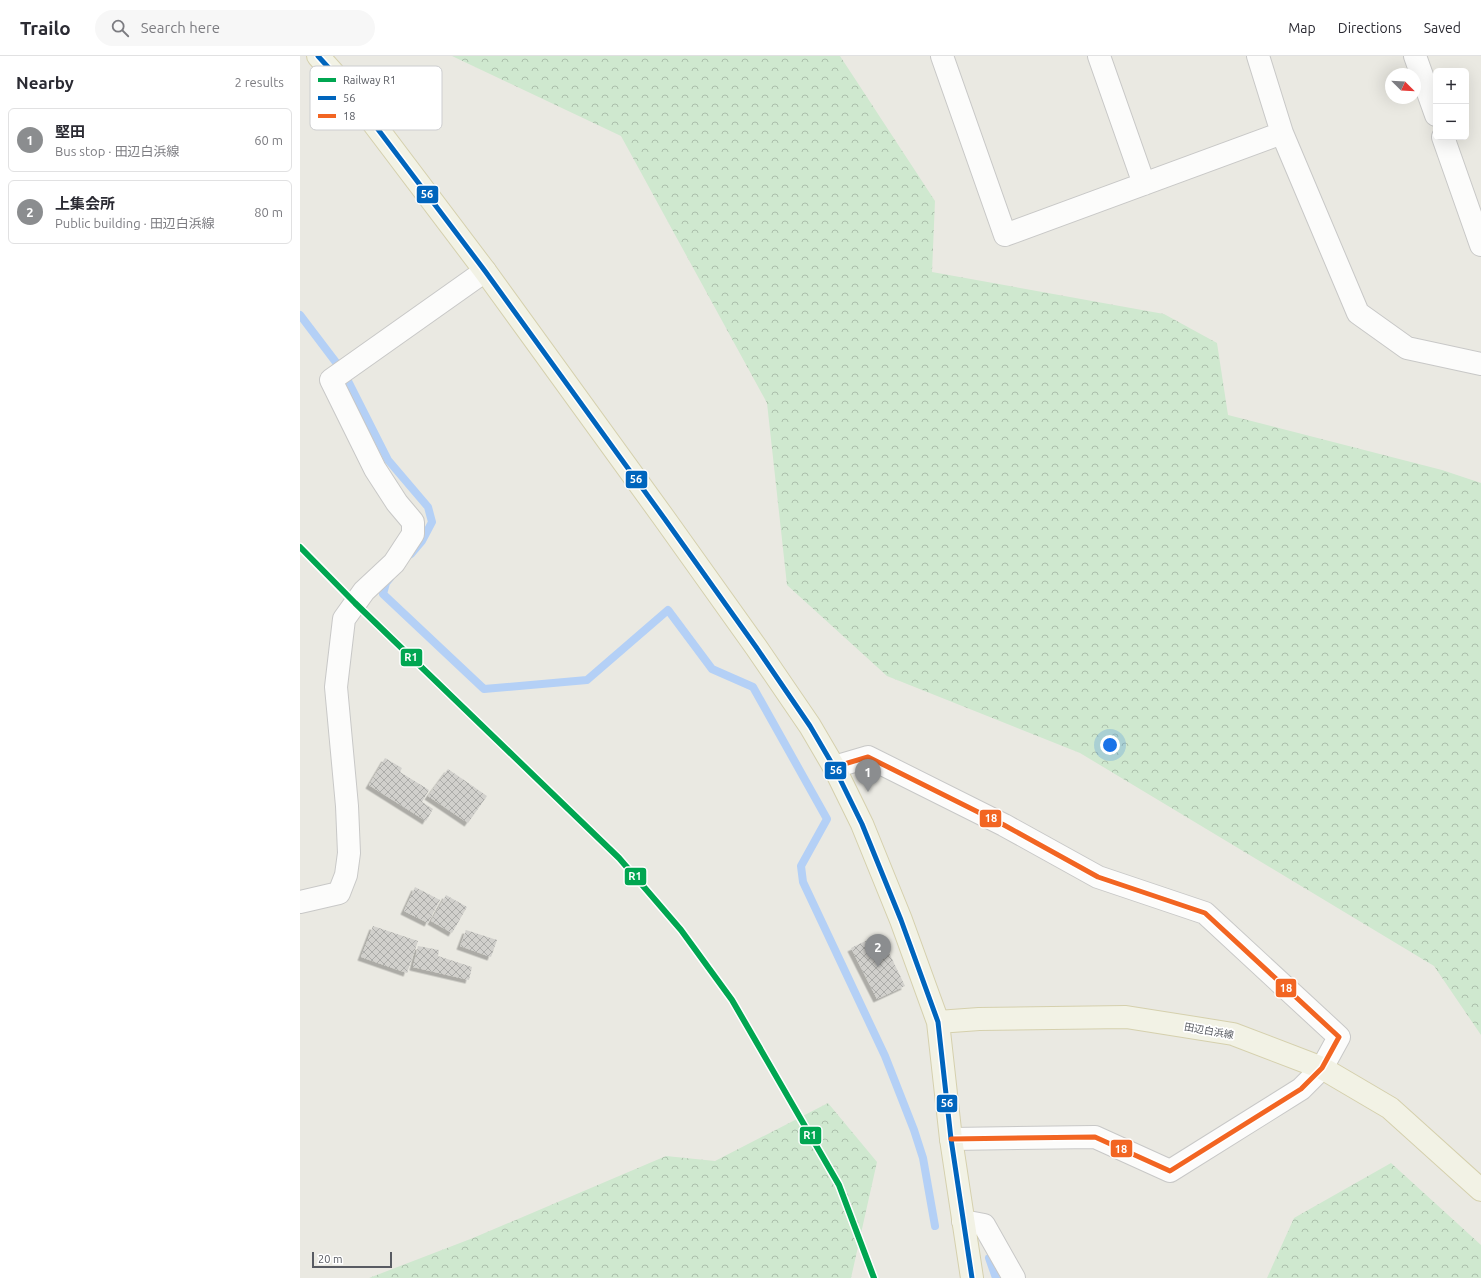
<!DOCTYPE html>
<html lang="en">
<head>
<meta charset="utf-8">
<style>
  body { margin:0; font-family:Ubuntu,"Noto Sans JP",sans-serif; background:#f7f7f7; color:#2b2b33 }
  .controls { position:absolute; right:12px; top:12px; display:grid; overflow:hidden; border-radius:6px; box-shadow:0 4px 16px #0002 }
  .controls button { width:36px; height:36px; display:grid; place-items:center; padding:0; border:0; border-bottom:1px solid #e1e1e2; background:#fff; color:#2b2b33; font:20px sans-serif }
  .compass { position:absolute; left:1085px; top:12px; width:36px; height:36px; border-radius:50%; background:#fff; box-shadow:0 4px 16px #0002; rotate:114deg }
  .scale { position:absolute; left:12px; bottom:10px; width:80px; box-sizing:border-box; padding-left:4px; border:2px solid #585b62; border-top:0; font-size:11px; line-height:14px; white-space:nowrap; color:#585b62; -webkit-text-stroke:3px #fff; paint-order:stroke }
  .you { position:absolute; left:810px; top:689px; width:14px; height:14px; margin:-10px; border:3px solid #fff; border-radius:50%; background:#1a73e8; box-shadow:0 0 0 6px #1a73e833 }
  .badge { display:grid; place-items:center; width:26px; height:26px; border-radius:50%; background:#8b8d8f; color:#fff; font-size:13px; font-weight:700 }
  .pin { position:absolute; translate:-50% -33px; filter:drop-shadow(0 1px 2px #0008) }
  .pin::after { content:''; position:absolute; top:21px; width:14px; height:12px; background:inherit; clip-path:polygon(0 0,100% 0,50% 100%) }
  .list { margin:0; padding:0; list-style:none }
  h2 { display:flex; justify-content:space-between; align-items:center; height:52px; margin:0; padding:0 16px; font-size:17px }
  h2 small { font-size:13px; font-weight:400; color:#7c7c81 }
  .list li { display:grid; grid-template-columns:26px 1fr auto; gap:12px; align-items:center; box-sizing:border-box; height:64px; margin:0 8px 8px; padding:0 8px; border:1px solid #e1e1e2; border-radius:6px }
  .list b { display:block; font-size:15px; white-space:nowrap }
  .list p { margin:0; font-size:13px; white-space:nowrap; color:#7c7c81 }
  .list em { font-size:13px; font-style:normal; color:#7c7c81 }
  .icon { flex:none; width:22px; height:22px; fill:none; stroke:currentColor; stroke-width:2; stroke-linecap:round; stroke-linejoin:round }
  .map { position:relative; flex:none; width:1181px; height:1222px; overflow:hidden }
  header { display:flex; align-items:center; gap:24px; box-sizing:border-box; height:56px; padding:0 20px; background:#fff; border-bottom:1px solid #e1e1e2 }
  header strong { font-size:19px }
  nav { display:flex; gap:22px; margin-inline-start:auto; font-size:14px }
  .search { width:280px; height:36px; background:#f7f7f7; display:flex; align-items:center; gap:10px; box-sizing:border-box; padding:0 14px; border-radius:22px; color:#7c7c81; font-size:15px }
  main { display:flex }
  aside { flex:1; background:#fff }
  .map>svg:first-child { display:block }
  .forest { fill:url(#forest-crowns) }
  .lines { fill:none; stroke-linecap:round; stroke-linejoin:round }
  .stream { stroke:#b4d0f6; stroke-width:8 }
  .building { fill:url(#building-cross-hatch); filter:url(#shadow) }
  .minor-casing { stroke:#c8c8c7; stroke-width:24 }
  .primary-casing { stroke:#d5d0ad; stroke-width:24 }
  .minor { stroke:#fcfcfb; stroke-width:22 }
  .primary { stroke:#f2f2e5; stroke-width:22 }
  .bus-1-casing { stroke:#fff; stroke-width:8 }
  .bus-2-casing { stroke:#fff; stroke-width:8 }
  .bus-1 { stroke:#0065bd; stroke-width:5 }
  .bus-2 { stroke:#f26522; stroke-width:5 }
  .rail-1-casing { stroke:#fff; stroke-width:9 }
  .rail-1 { stroke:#00a651; stroke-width:6 }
  .labels { text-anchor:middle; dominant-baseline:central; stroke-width:3.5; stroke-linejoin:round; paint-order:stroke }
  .street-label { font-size:10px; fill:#585b62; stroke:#fff }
  .key { fill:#fff; stroke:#cdced0; stroke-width:1 }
  .key-label { font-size:11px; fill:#585b62 }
  .line-badge { stroke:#fff; stroke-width:1.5 }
  .badge-label { font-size:11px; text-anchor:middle; font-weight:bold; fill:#fff }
</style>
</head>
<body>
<header>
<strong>Trailo</strong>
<div class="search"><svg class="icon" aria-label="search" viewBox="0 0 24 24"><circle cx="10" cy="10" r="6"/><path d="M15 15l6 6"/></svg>Search here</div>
<nav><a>Map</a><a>Directions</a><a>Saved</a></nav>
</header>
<main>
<aside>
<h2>Nearby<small>2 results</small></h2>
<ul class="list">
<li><span class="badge">1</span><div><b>堅田</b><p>Bus stop · 田辺白浜線</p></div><em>60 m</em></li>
<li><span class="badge">2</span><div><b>上集会所</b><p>Public building · 田辺白浜線</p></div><em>80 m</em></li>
</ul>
</aside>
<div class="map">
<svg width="1181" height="1222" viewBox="0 0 1181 1222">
  <defs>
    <pattern id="forest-crowns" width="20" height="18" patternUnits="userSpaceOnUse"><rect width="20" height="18" fill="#cfe8cf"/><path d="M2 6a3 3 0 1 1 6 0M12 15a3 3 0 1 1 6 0" fill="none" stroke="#abbfab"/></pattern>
    <pattern id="building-cross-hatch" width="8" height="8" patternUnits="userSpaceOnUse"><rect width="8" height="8" fill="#d1d0cc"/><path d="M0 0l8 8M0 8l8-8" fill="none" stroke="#acaca9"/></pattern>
    <filter id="shadow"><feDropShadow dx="-3.5" dy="3.5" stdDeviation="0" flood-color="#0004"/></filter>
  </defs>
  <rect width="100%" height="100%" fill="#eae9e2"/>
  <path class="forest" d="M 152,0 L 540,0 L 635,145 L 632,216 L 864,258 L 917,287 L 928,359 L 1142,414 L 1181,427 L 1181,979 L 1134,910 L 780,697 L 587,620 L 487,529 L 467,347 L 321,80 Z
    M 528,1047 L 577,1106 L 551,1222 L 69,1222 L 173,1182 L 366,1100 L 415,1105 Z
    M 1091,1107 L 1181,1189 L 1181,1222 L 967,1222 L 994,1162 Z"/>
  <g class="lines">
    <path class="stream" d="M 0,259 L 38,309 L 47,323 L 88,404 L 128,451 L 132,466 L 122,485 L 111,498
      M 90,522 L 86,527 L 83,538 L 184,633 L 287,624 L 368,554 L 412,613 L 453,631 L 527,763 L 501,810 L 503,826 L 585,1000 L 614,1074 L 623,1102 L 635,1170
      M 689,1202 L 696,1222"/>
  </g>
  <path class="building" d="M 85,702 L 102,712 L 100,716 L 129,734 L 122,746 L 133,753 L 126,765 L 69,729 Z
    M 148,713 L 187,740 L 168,767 L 128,740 Z
    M 115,831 L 140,844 L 128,867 L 104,855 Z
    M 146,839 L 167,851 L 152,877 L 131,865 Z
    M 73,870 L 118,885 L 107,917 L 61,901 Z
    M 166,874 L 197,884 L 191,901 L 160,890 Z
    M 580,878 L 605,930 L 577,943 L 551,892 Z
    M 118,890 L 139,894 L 138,900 L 172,911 L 169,924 L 113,911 Z"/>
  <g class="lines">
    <g class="minor-casing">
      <path id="minor" d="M 642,0 L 705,179 L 982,77
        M 799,0 L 844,128
        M 958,0 L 982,77 L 1058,257 L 1107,292 L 1181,308
        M 1115,0 L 1136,59
        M 1143,81 L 1181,189
        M 534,711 L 568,701 L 704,769 L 798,821 L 905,857 L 1039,981 L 1022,1012 L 1001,1033 L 870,1115 L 795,1081 L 651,1083
        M 0,846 L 39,837 L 46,819 L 49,797 L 47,750 L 36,631 L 44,563 L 64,535 L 94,507 L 113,478 L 113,466 L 97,447 L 75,413 L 31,324 L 185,215
        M 663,1165 L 684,1169 L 714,1222"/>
    </g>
    <g class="primary-casing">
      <path id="primary" d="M 18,0 L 46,31 L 185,215 L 364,462 L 456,591 L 510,670 L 534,711 L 562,768 L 601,864 L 638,966 L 651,1083 L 672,1222
        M 638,966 L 679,963 L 826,961 L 933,978 L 1022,1012 L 1090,1052 L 1181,1134"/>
    </g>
    <use href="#minor" class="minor"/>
    <use href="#primary" class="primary"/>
    <g class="bus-1-casing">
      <path id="bus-1" d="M 18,0 L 46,31 L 185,215 L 364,462 L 456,591 L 510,670 L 534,711 L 562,768 L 601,864 L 638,966 L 651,1083 L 672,1222"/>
    </g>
    <g class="bus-2-casing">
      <path id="bus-2" d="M 534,711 L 568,701 L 704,769 L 798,821 L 905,857 L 1039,981 L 1022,1012 L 1001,1033 L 870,1115 L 795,1081 L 651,1083"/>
    </g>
    <use href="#bus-1" class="bus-1"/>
    <use href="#bus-2" class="bus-2"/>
    <g class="rail-1-casing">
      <path id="rail-1" d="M 0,491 L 55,547 L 319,802 L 381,874 L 432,944 L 539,1129 L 574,1222"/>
    </g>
    <use href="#rail-1" class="rail-1"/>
  </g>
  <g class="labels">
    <g class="street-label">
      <text transform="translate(909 975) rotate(10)">田辺白浜線</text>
    </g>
  </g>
  <rect x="10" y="10" width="132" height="64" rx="6" class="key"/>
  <rect x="18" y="22" width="18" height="4" fill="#00a651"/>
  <rect x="18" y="40" width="18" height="4" fill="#0065bd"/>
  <rect x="18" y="58" width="18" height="4" fill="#f26522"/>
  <g class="key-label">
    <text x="43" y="28">Railway R1</text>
    <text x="43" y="46">56</text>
    <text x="43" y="64">18</text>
  </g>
  <g class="line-badge">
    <rect x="116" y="129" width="23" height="19" rx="4" fill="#0065bd"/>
    <rect x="325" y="414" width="23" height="19" rx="4" fill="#0065bd"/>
    <rect x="100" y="592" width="23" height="19" rx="4" fill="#00a651"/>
    <rect x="524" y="705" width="23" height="19" rx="4" fill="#0065bd"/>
    <rect x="679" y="753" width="23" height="19" rx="4" fill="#f26522"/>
    <rect x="324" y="811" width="23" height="19" rx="4" fill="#00a651"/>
    <rect x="975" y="922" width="22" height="20" rx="4" fill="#f26522"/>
    <rect x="636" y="1038" width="22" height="19" rx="4" fill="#0065bd"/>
    <rect x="499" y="1070" width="23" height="19" rx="4" fill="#00a651"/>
    <rect x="810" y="1083" width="23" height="19" rx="4" fill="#f26522"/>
  </g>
  <g class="badge-label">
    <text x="127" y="142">56</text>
    <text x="336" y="427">56</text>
    <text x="111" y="605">R1</text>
    <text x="536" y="718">56</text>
    <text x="691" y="766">18</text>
    <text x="335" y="824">R1</text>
    <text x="986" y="936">18</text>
    <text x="647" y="1051">56</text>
    <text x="510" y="1083">R1</text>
    <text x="821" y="1097">18</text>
  </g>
</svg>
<div class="controls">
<button>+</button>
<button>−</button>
</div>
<svg class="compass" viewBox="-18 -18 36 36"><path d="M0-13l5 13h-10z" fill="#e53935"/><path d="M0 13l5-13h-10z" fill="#7c7c81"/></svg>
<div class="scale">20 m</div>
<div class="you"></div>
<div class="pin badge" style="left:568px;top:736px">1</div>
<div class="pin badge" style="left:578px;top:911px">2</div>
</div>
</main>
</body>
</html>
